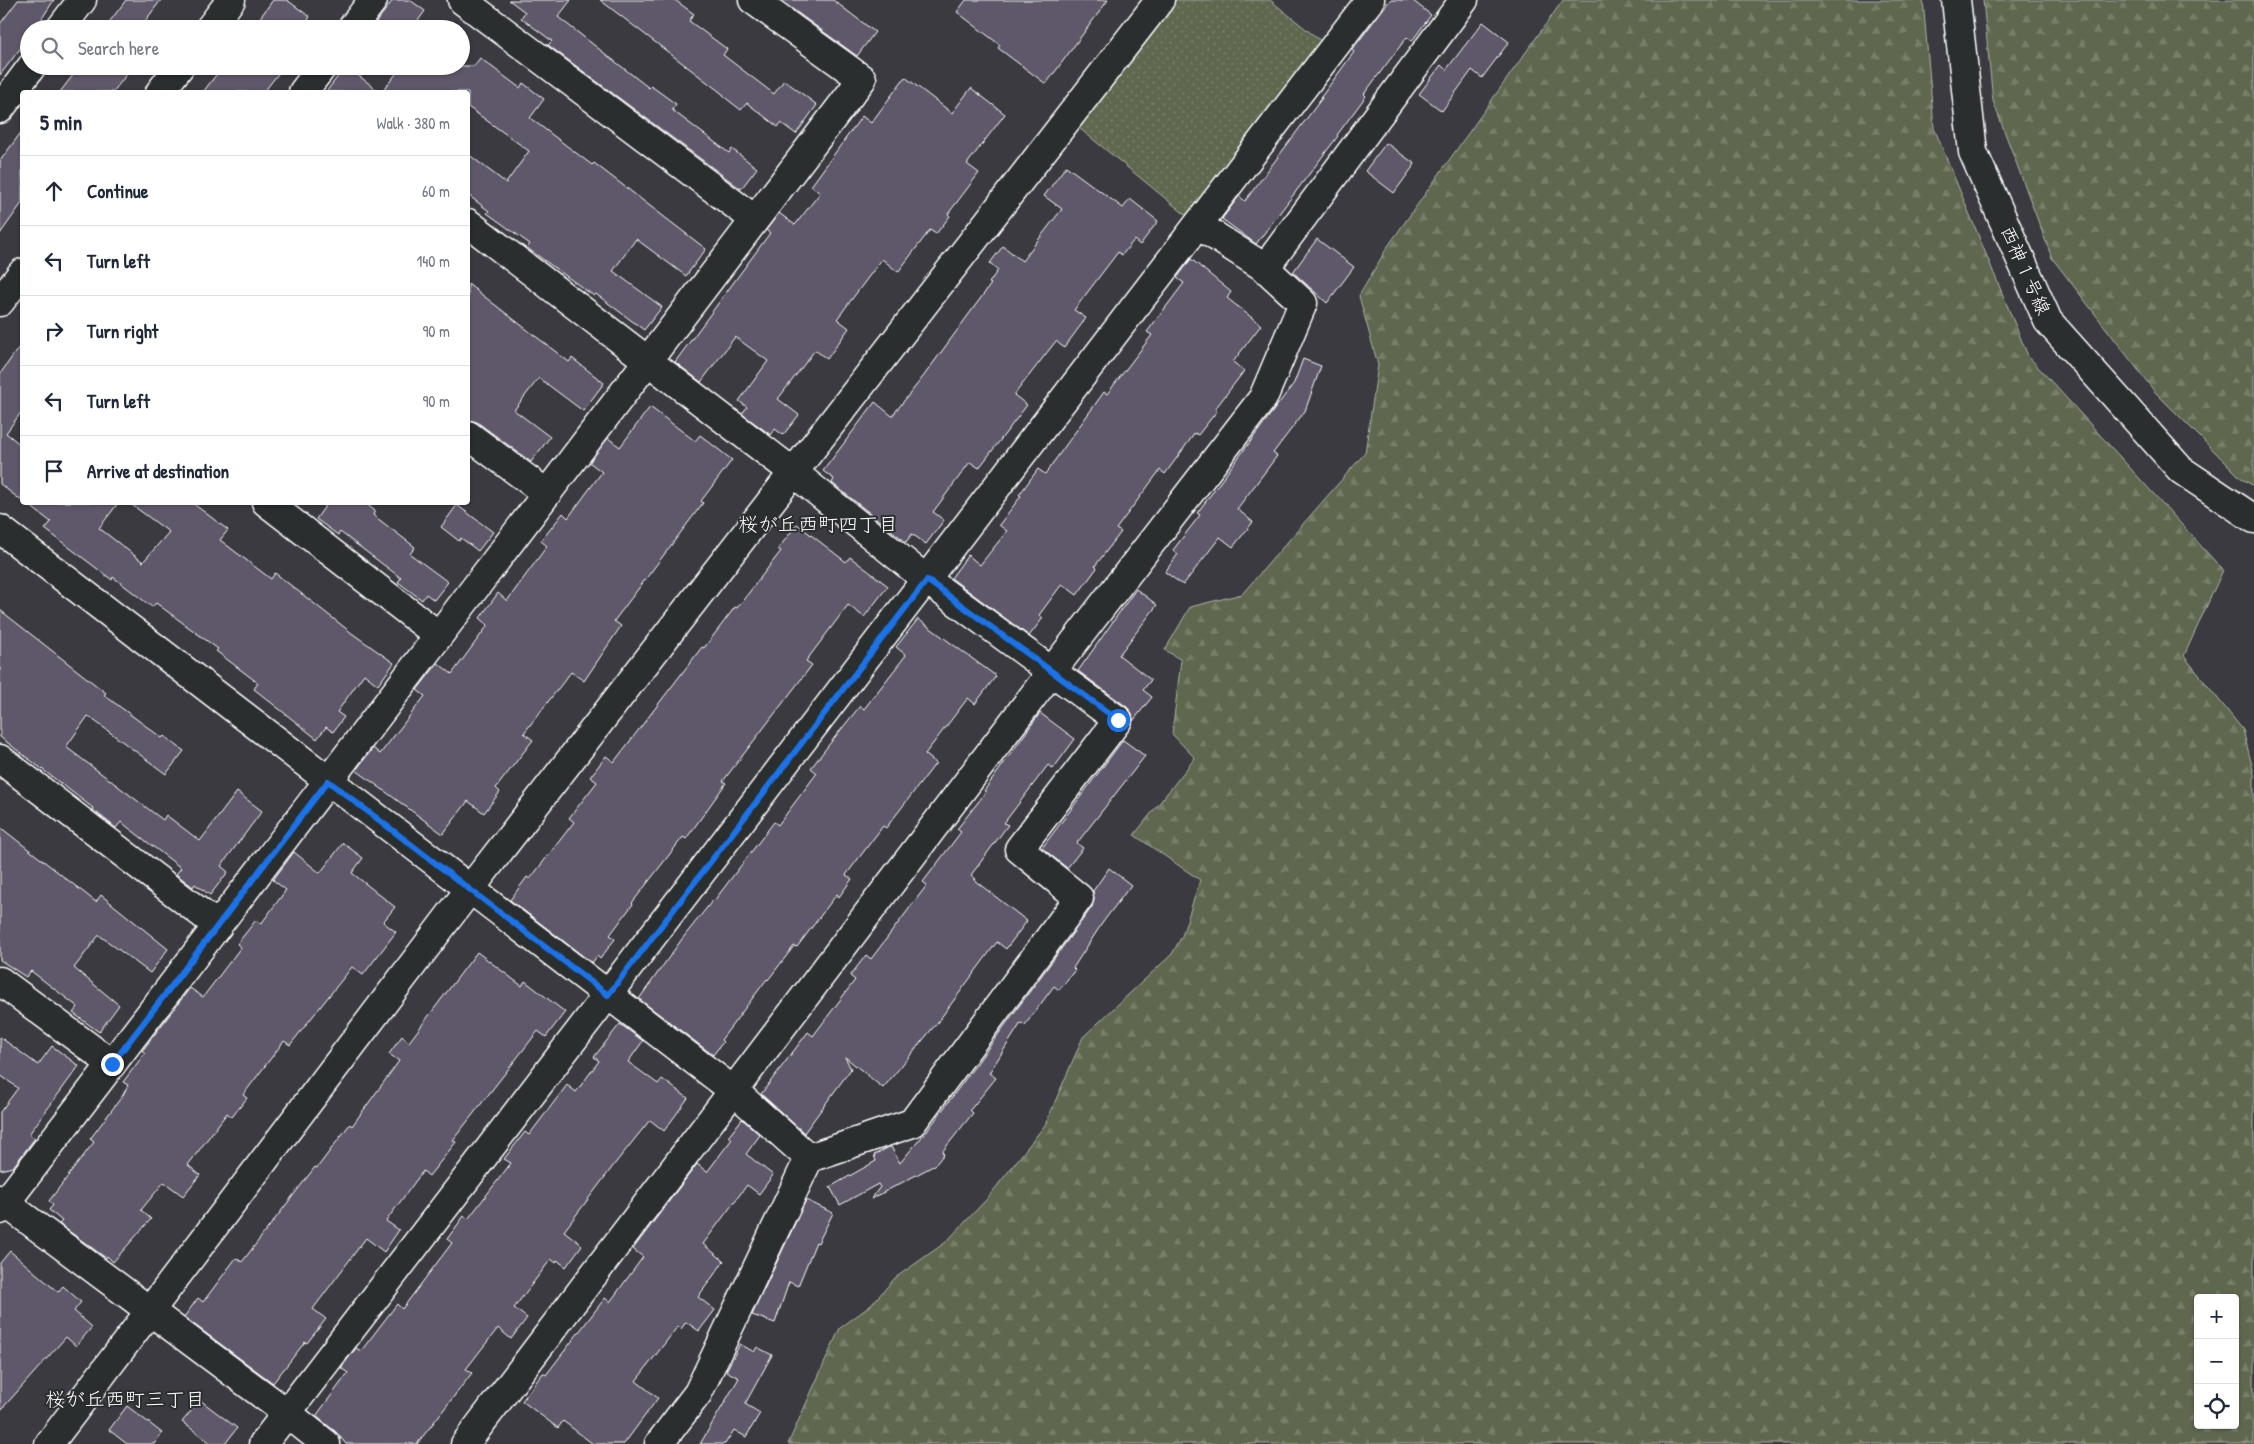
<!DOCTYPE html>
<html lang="en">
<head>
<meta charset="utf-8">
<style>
  body { margin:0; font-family:"Patrick Hand","Klee One",sans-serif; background:#f2f2f3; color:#1f2937 }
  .controls { position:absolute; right:15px; bottom:15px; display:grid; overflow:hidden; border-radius:5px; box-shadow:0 1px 4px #0004 }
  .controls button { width:45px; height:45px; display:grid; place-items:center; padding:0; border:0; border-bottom:1px solid #e0e1e3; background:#fff; color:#1f2937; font:25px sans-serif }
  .stop { position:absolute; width:15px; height:15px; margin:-11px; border:4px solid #1a73e8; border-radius:50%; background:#fff }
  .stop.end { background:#1a73e8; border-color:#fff; box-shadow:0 1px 5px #0008 }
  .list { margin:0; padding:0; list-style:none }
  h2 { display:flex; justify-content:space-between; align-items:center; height:65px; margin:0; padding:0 20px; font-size:21px }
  h2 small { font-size:16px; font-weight:400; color:#747a83 }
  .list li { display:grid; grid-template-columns:32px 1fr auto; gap:15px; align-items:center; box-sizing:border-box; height:70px; padding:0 20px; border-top:1px solid #e0e1e3 }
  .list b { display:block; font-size:19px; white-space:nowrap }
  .list em { font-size:16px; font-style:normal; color:#747a83 }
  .icon { flex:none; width:28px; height:28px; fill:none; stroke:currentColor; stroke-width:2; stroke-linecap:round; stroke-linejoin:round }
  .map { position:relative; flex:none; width:2254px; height:1444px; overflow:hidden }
  .search { position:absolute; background:#fff; box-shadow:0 1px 4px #0004; left:20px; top:20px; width:450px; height:55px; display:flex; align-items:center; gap:12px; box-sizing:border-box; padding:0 18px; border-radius:28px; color:#747a83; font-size:19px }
  .panel { position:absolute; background:#fff; box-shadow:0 1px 4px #0004; left:20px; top:90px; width:450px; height:415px; border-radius:5px }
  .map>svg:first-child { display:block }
  .grass { fill:url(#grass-dots); stroke:#afb4a7 }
  .forest { fill:url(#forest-firs); stroke:#afb4a7; fill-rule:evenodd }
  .building { fill:#5e586a; stroke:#fff }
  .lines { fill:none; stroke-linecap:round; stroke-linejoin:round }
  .minor-casing { stroke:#fff; stroke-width:31 }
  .minor { stroke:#2a2d2e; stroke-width:28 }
  .route { stroke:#1a73e8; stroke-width:6 }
  .labels { text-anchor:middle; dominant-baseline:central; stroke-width:4; stroke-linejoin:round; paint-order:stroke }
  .street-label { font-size:19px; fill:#fff; stroke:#2a2d2e }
  .neighbourhood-label { font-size:20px; fill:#fff; stroke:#2a2d2e }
</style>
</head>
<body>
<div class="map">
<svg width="2254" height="1444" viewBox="0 0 2254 1444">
  <defs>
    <pattern id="grass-dots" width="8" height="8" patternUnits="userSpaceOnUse" patternTransform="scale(1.25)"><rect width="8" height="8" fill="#5f684f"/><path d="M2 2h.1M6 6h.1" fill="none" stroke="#777f69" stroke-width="1.8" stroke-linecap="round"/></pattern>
    <pattern id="forest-firs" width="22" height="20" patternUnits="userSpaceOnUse" patternTransform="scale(1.25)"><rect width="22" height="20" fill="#5f684f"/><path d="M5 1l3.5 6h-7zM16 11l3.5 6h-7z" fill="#777f69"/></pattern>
  </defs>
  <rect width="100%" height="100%" fill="#3a3a40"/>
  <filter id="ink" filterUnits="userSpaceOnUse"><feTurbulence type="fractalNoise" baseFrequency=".02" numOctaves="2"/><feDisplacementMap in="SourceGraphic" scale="10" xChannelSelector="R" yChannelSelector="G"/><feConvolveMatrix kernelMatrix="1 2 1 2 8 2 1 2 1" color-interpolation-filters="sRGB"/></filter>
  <g filter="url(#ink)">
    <path class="grass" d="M 1160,0 L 1270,0 L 1332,50 L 1198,225 L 1068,119 Z"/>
    <path class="forest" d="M 1563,0 L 1923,0 L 1934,128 L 2028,356 L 2223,570 L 2184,656 L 2243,730 L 2254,774 L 2254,1444 L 788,1444 L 840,1328 L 870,1306 L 895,1278 L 946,1242 L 986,1200 L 1045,1125 L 1083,1037 L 1172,954 L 1182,936 L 1200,880 L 1134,835 L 1195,758 L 1172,734 L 1181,660 L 1165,650 L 1190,607 L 1242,594 L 1365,453 L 1378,365 L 1359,296 L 1388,246 ZM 2198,1298 L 2235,1298 L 2235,1425 L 2198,1425 Z
      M 1983,0 L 2254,0 L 2254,486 L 2242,479 L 2155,392 L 2052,258 L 1993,101 Z"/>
    <path class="building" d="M 18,0 L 54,0 L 35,29 L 29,29 L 29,37 L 0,75 L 0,24 Z
      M 126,0 L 161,0 L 139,29 L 104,29 Z
      M 273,0 L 287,0 L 310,17 L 302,29 L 271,29 L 259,19 Z
      M 393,0 L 410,0 L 425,11 L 412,29 L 371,29 Z
      M 509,0 L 571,0 L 558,17 L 649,88 L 651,86 L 676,104 L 672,110 L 729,153 L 732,149 L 757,168 L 741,189 L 548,45 L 552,41 L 521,18 L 525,12 Z
      M 600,0 L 675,0 L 694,14 L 689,21 L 727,49 L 723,55 L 774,94 L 784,80 L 817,105 L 796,134 L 781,123 L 778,127 L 747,103 L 741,110 L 723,96 L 724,95 Z
      M 780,0 L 833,0 L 875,32 L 857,56 Z
      M 966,0 L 1108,0 L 1046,84 L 998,48 L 1000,45 L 957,12 Z
      M 1390,0 L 1412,0 L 1431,15 L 1412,41 L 1407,37 L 1364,94 L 1366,96 L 1337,135 L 1338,136 L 1256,244 L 1222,219 L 1239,196 L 1245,201 L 1322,98 L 1321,97 L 1354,52 L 1352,50 Z
      M 1483,22 L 1509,42 L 1482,78 L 1472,70 L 1442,111 L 1419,94 L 1441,65 L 1446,70 Z
      M 480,58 L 520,88 L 523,83 L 544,99 L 530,118 L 592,165 L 594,163 L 706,249 L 686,276 L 636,239 L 613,271 L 662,307 L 644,330 L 596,294 L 594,296 L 527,248 L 530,244 L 487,213 L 489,211 L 468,195 L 468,154 L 506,183 L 529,151 L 468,107 L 468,92 L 382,92 L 402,66 L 474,66 Z
      M 80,66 L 117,66 L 127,74 L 113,92 L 60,92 Z
      M 223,66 L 284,66 L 264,92 L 203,92 Z
      M 346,66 L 380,92 L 326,92 Z
      M 905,77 L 952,113 L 971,88 L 1005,114 L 967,164 L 979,173 L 948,214 L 950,216 L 936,234 L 930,230 L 898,272 L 882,259 L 837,319 L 849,328 L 827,359 L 815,350 L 778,399 L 799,415 L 783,435 L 775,429 L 771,435 L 742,414 L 747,407 L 739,401 L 768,361 L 735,337 L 701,382 L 675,362 L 770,233 L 766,230 L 779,213 L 795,225 L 820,193 L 811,186 L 862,116 L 871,123 Z
      M 22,131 L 22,203 L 0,234 L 0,161 Z
      M 1386,143 L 1415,164 L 1394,193 L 1365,171 Z
      M 1066,166 L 1123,208 L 1130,199 L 1158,221 L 1140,245 L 1134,240 L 1122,255 L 1118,252 L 1074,310 L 1086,318 L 1064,348 L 1056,341 L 1014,395 L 1027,405 L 979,468 L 970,462 L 933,512 L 944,520 L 926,544 L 912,534 L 906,542 L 832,483 L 834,479 L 823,471 L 875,402 L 892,416 L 923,377 L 991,284 L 989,283 L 998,270 L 990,263 L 1003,246 L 1022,261 L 1062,209 L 1044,196 Z
      M 1317,239 L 1354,267 L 1327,303 L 1293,272 Z
      M 1191,259 L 1231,292 L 1227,298 L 1261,325 L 1233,362 L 1244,371 L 1215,409 L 1217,411 L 1198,435 L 1195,433 L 1165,474 L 1160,470 L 1116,529 L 1121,532 L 1095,566 L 1097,568 L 1077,595 L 1062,584 L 1039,615 L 1043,618 L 1029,636 L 951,578 L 968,555 L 980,565 L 1007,531 L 999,525 L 1021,496 L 1019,495 L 1038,469 L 1045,474 L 1104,392 L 1107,394 L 1152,335 L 1147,332 L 1184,283 L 1177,278 Z
      M 468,284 L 569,362 L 572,358 L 604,383 L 583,411 L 539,378 L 514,410 L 550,437 L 531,462 L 477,422 L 468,420 Z
      M 22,343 L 22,411 L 6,433 L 22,446 L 22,501 L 0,484 L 0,374 Z
      M 1303,359 L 1321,366 L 1305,411 L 1273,453 L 1277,456 L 1237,509 L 1253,522 L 1233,547 L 1220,537 L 1183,585 L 1165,572 L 1178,554 L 1173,550 L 1200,515 L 1197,513 L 1294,383 Z
      M 650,407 L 695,441 L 700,435 L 732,460 L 701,501 L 703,503 L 614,621 L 621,626 L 584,681 L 571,672 L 524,733 L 533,740 L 496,788 L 500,792 L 484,813 L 468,801 L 443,834 L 356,770 L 373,748 L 380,754 L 425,696 L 417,690 L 438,663 L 452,674 L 488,625 L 480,618 L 498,593 L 507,601 L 547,546 L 541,541 L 563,513 L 568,518 L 602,472 L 589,462 L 608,438 L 620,447 Z
      M 25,502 L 119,502 L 99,528 L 143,562 L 169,532 L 128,502 L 191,502 L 228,530 L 220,540 L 271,579 L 275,573 L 353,634 L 394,663 L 378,685 L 364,674 L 337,712 L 344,717 L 333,732 L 326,727 L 317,739 L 254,689 L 258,683 L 216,651 L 218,649 L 156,603 L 152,607 L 113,577 L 112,580 L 45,529 L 51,522 Z
      M 328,502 L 364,502 L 375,511 L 373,515 L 415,547 L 410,554 L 448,582 L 434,600 L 426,594 L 422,600 L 398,582 L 401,578 L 340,532 L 338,535 L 316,519 Z
      M 457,505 L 493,532 L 478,551 L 461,538 L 459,541 L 441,527 Z
      M 797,524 L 846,562 L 850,557 L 888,586 L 864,617 L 848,605 L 806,661 L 812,665 L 723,781 L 726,783 L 686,839 L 683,837 L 632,903 L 633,904 L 610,935 L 615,939 L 600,959 L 597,956 L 592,963 L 510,900 L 527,877 L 530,879 L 574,822 L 569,818 L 597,782 L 590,777 L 606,756 L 614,762 L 702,647 L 704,648 L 735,607 L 737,608 L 781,551 L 778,549 Z
      M 1136,589 L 1157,605 L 1119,655 L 1151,680 L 1143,690 L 1152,697 L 1133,721 L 1132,713 L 1127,707 L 1078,671 Z
      M 0,610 L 106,693 L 104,695 L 162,738 L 164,736 L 184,751 L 166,774 L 88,716 L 66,747 L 163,820 L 166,815 L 200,841 L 237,792 L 262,811 L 221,866 L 228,872 L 210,895 L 195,884 L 193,887 L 176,874 L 181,868 L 121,822 L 116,828 L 92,809 L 93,808 L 0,737 Z
      M 918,619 L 996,676 L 975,704 L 968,698 L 925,754 L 936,763 L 886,828 L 883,826 L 846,875 L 852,879 L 839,897 L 837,894 L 797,947 L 794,946 L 768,980 L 767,979 L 721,1040 L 723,1042 L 713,1055 L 639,999 L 682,939 L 713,900 L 714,901 L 774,822 L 778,825 L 817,773 L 811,768 L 831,742 L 860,706 L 864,709 L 906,655 L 896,647 Z
      M 1040,713 L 1075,739 L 1053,769 L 1048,765 L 1004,823 L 1008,825 L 971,875 L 976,879 L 974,880 L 1027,921 L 1006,949 L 997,942 L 937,1023 L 883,1088 L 845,1057 L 851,1069 L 804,1133 L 761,1094 L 808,1032 L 813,1036 L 855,980 L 850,976 L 866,955 L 871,959 L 927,885 L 923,882 L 961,832 L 957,829 L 986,792 L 984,791 Z
      M 1123,740 L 1145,756 L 1077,843 L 1083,848 L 1067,868 L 1042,848 Z
      M 0,827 L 96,902 L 101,895 L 168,949 L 150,973 L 99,935 L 74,968 L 119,1005 L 99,1032 L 73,1013 L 78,1007 L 31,971 L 26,977 L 0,960 Z
      M 343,843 L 363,858 L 352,873 L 395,907 L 383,922 L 396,932 L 363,975 L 352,967 L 290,1045 L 284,1041 L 243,1095 L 247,1098 L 232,1117 L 227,1113 L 188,1165 L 200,1175 L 183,1196 L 164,1182 L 141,1210 L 151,1219 L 113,1262 L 107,1256 L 106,1258 L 59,1224 L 62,1221 L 49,1210 L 53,1205 L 49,1201 L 94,1142 L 90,1139 L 123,1095 L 128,1085 L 123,1082 L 145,1053 L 142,1051 L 190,988 L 203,997 L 241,947 L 237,944 L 256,920 L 261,924 L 286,890 L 273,880 L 294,852 L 320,873 Z
      M 1109,868 L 1131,885 L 1103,922 L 1073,968 L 1075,970 L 1059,990 L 1054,986 L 1025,1025 L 1021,1023 L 989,1073 L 996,1078 L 970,1110 L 973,1113 L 942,1152 L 944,1154 L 935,1165 L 871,1199 L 880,1187 L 878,1184 L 840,1205 L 830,1187 L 876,1161 L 874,1155 L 889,1147 L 891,1147 L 900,1163 L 930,1127 L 1092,907 L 1094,900 L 1093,891 Z
      M 477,952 L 522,986 L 525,981 L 565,1012 L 546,1037 L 538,1031 L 453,1140 L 456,1142 L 429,1176 L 423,1171 L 386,1221 L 399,1230 L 384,1252 L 366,1238 L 313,1309 L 326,1319 L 307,1343 L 305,1342 L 273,1383 L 184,1317 L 198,1298 L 203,1302 L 236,1258 L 242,1262 L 315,1167 L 317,1168 L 350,1124 L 352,1126 L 399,1061 L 389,1054 L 402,1036 L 409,1042 Z
      M 620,1024 L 643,1041 L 628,1062 L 658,1084 L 662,1079 L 688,1098 L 664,1131 L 650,1120 L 617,1161 L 564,1231 L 582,1245 L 566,1267 L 557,1260 L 556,1263 L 551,1259 L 514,1308 L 527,1318 L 511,1339 L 498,1328 L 466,1369 L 472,1373 L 417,1444 L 346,1444 L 336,1432 L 316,1416 L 348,1373 L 341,1368 L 356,1348 L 361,1351 L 397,1304 L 402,1309 L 452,1243 L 447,1239 L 464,1216 L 468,1219 L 511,1163 L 504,1159 L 525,1132 L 529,1135 L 567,1085 L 576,1092 L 599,1061 L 594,1057 Z
      M 0,1037 L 38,1065 L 52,1046 L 79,1066 L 29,1134 L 35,1138 L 13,1167 L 0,1170 L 0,1112 L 18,1088 L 0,1075 Z
      M 742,1119 L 760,1135 L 746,1154 L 773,1175 L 759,1194 L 747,1185 L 703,1244 L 724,1261 L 698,1297 L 715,1310 L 699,1331 L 686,1322 L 681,1329 L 678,1326 L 636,1381 L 658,1398 L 624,1444 L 593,1444 L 563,1421 L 558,1428 L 522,1401 L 543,1373 L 546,1375 L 605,1298 L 610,1302 L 643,1257 L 633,1249 L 697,1164 L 707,1172 L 732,1139 L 729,1136 Z
      M 806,1200 L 833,1213 L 818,1243 L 816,1242 L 798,1286 L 789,1282 L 775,1323 L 752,1315 Z
      M 10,1251 L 58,1292 L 63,1286 L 81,1302 L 74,1311 L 92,1327 L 76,1346 L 66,1337 L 0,1411 L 0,1263 Z
      M 740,1344 L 754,1352 L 757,1347 L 772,1355 L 745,1404 L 760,1413 L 746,1437 L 734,1430 L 725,1444 L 700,1444 L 739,1378 L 726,1371 Z
      M 200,1400 L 237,1428 L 225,1444 L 212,1444 L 182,1422 Z
      M 127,1406 L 162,1433 L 154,1444 L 127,1444 L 109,1430 Z"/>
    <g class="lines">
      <g class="minor-casing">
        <path id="minor" d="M 462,0 L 754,219
          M 1956,0 L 1973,152 L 2048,321 L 2181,470 L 2254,519
          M 60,29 L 82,0
          M 209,29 L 231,0
          M 351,29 L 373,0
          M 160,92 L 180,66
          M 303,92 L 323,66
          M 0,109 L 32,66
          M 468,223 L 793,472 L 927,580 L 1118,720 L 1019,849 L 1079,898 L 912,1123 L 809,1158 L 698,1393 L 659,1444
          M 1265,268 L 1464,0
          M 0,302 L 22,273
          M 468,435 L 546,493
          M 266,502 L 438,635
          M 0,529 L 734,1091 L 809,1158
          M 0,759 L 218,926
          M 0,981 L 112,1064
          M 0,1199 L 287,1413 L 326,1444
          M 0,1210 C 290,835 573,455 862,79 L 753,0
          M 49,1444 L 470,889 L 1160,0
          M 263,1444 L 1370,0
          M 465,1444 L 1052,671 L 1263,398 L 1303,303 L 1265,268 L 1198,225"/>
      </g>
      <use href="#minor" class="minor"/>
    </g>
  </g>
  <g class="lines" filter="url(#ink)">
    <path class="route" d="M 112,1064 L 328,781 L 608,995 L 927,580 L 1118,720"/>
  </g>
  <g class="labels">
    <g class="street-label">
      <text transform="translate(2026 270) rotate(66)">西神１号線</text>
    </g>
    <g class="neighbourhood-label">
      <text x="818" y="523">桜が丘西町四丁目</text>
      <text x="125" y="1398">桜が丘西町三丁目</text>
    </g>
  </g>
</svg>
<div class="controls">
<button>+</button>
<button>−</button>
<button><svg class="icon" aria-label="locate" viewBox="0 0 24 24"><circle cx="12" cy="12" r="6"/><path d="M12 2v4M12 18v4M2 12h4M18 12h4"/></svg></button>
</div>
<div class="stop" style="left:1118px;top:720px"></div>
<div class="stop end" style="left:112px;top:1064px"></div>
<div class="search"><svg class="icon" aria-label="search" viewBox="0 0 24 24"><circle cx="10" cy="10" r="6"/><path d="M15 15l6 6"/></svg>Search here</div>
<section class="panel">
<h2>5 min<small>Walk · 380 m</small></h2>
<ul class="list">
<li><svg class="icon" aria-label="ahead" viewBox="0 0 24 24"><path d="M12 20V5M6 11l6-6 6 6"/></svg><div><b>Continue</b></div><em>60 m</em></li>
<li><svg class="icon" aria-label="left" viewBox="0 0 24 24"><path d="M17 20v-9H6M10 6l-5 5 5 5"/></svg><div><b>Turn left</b></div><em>140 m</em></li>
<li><svg class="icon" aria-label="right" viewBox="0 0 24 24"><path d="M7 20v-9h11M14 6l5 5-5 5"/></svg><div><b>Turn right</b></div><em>90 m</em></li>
<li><svg class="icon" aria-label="left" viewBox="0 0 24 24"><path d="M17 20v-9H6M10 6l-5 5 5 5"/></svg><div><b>Turn left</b></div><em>90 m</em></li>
<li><svg class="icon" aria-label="arrive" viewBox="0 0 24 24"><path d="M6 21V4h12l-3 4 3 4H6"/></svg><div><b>Arrive at destination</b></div></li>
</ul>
</section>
</div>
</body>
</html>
